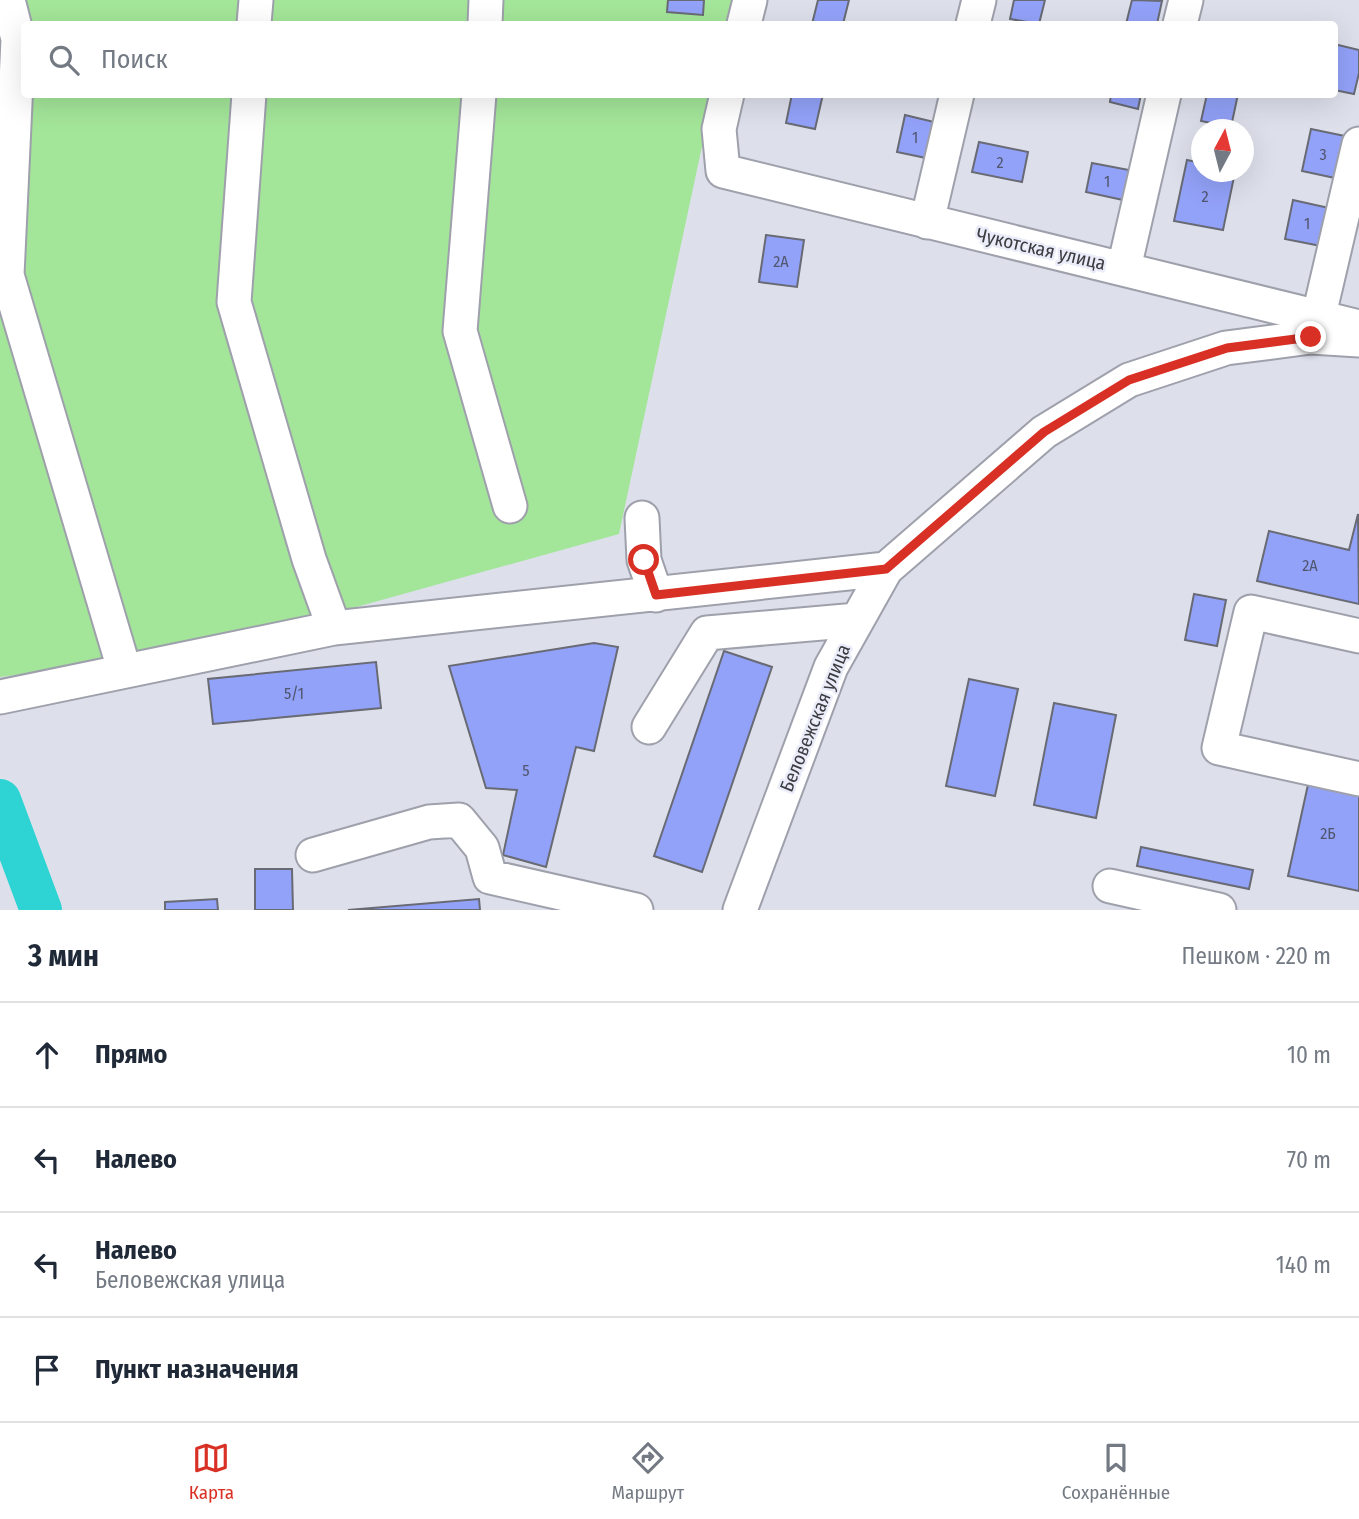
<!DOCTYPE html>
<html lang="ru">
<head>
<meta charset="utf-8">
<style>
  body { margin:0; font-family:"Fira Sans Condensed",sans-serif; background:#f2f2f3; color:#1f2937 }
  .compass { position:absolute; left:1191px; top:119px; width:63px; height:63px; border-radius:50%; background:#fff; box-shadow:0 7px 28px #0002; rotate:7deg }
  .stop { position:absolute; width:21px; height:21px; margin:-16px; border:5px solid #d93025; border-radius:50%; background:#fff }
  .stop.end { background:#d93025; border-color:#fff; box-shadow:0 2px 7px #0008 }
  .list { margin:0; padding:0; list-style:none }
  h2 { display:flex; justify-content:space-between; align-items:center; height:91px; margin:0; padding:0 28px; font-size:30px }
  h2 small { font-size:23px; font-weight:400; color:#747a83 }
  .list li { display:grid; grid-template-columns:46px 1fr auto; gap:21px; align-items:center; box-sizing:border-box; height:105px; padding:0 28px; border-top:2px solid #e0e1e3 }
  .list b { display:block; font-size:26px; white-space:nowrap }
  .list p { margin:0; font-size:23px; white-space:nowrap; color:#747a83 }
  .list em { font-size:23px; font-style:normal; color:#747a83 }
  .icon { flex:none; width:38px; height:38px; fill:none; stroke:currentColor; stroke-width:2; stroke-linecap:round; stroke-linejoin:round }
  .map { position:relative; flex:none; width:1359px; height:910px; overflow:hidden }
  .search { position:absolute; background:#fff; box-shadow:0 7px 28px #0002; left:21px; right:21px; top:21px; height:77px; display:flex; align-items:center; gap:18px; box-sizing:border-box; padding:0 24px; border-radius:7px; color:#747a83; font-size:26px }
  .sheet { height:511px; background:#fff }
  nav { display:flex; justify-content:space-around; align-items:center; box-sizing:border-box; height:98px; border-top:2px solid #e0e1e3; background:#fff; font-size:19px; color:#747a83 }
  nav a { display:grid; justify-items:center; gap:4px }
  nav .on { color:#d93025 }
  .map>svg:first-child { display:block }
  .green { fill:#a3e599 }
  .lines { fill:none; stroke-linecap:round; stroke-linejoin:round }
  .river { stroke:#2ed3d4; stroke-width:42 }
  .building { fill:#93a2f9; stroke:#686a74; stroke-width:2 }
  .minor-casing { stroke:#9ea0ab; stroke-width:37 }
  .minor { stroke:#fff; stroke-width:33 }
  .route { stroke:#d93025; stroke-width:9 }
  .labels { text-anchor:middle; dominant-baseline:central; stroke-width:5; stroke-linejoin:round; paint-order:stroke }
  .number-label { font-size:16px; fill:#50566e }
  .street-label { font-size:19px; fill:#3a3c40; stroke:#eaedf9 }
</style>
</head>
<body>
<div class="map">
<svg width="1359" height="910" viewBox="0 0 1359 910">
  <rect width="100%" height="100%" fill="#dde0eb"/>
  <path class="green" d="M 0,0 L 733,0 L 727,24 L 24,24 L 24,94 L 713,95 L 619,534 L 195,652 L 0,677 Z"/>
  <g class="lines">
    <path class="river" d="M 0,800 L 41,910"/>
  </g>
  <path class="building" d="M 668,0 L 704,0 L 703,15 L 667,12 Z
    M 818,0 L 849,0 L 843,24 L 812,24 Z
    M 1014,0 L 1045,0 L 1039,24 L 1010,19 Z
    M 1132,0 L 1162,1 L 1157,24 L 1126,24 Z
    M 1334,44 L 1359,50 L 1359,73 L 1354,94 L 1334,90 Z
    M 792,94 L 823,94 L 815,129 L 786,123 Z
    M 1111,94 L 1141,94 L 1138,109 L 1110,102 Z
    M 1207,94 L 1238,94 L 1231,127 L 1201,121 Z
    M 905,115 L 934,122 L 926,158 L 897,152 Z
    M 1311,129 L 1345,136 L 1335,178 L 1302,171 Z
    M 979,142 L 1028,152 L 1022,182 L 972,172 Z
    M 1187,160 L 1202,163 L 1202,172 L 1235,172 L 1223,230 L 1174,221 Z
    M 1092,163 L 1129,170 L 1123,200 L 1086,192 Z
    M 1293,200 L 1329,208 L 1321,246 L 1285,239 Z
    M 766,235 L 804,240 L 797,287 L 759,282 Z
    M 1358,514 L 1359,604 L 1257,581 L 1269,531 L 1349,550 Z
    M 1194,594 L 1226,600 L 1217,646 L 1185,640 Z
    M 594,643 L 618,647 L 594,751 L 576,747 L 546,867 L 503,855 L 517,790 L 486,788 L 449,666 Z
    M 724,651 L 772,667 L 702,872 L 654,856 Z
    M 376,662 L 381,708 L 213,724 L 208,679 Z
    M 969,679 L 1018,689 L 995,796 L 946,786 Z
    M 1054,703 L 1116,715 L 1096,818 L 1034,805 Z
    M 1309,780 L 1359,791 L 1359,891 L 1288,876 Z
    M 1141,847 L 1253,870 L 1249,889 L 1137,866 Z
    M 255,869 L 292,869 L 293,910 L 255,910 Z
    M 217,899 L 218,910 L 165,910 L 165,902 Z
    M 479,899 L 480,910 L 348,910 Z"/>
  <g class="lines">
    <g class="minor-casing">
      <path id="minor" d="M 8,0 L 18,39 L 7,275 L 124,669
        M 254,24 L 256,0
        M 485,24 L 486,0
        M 744,24 L 750,0
        M 973,24 L 979,0
        M 1180,24 L 1186,0
        M 249,94 L 234,302 L 309,559 L 334,628
        M 479,94 L 460,331 L 510,506
        M 727,94 L 719,129 L 723,171 L 1359,327
        M 927,222 L 957,94
        M 1124,268 L 1164,94
        M 1319,315 L 1359,144
        M 642,518 L 644,560 L 656,595
        M 1359,636 L 1251,612 L 1219,748 L 1359,779
        M 0,697 L 334,628 L 886,569
        M 649,727 L 707,633 L 857,620
        M 313,855 L 429,822 L 459,820 L 482,848 L 490,877 L 636,910
        M 1110,886 L 1219,910
        M 740,910 L 831,667 L 886,569 L 1044,432 L 1129,380 L 1226,348 L 1311,337 L 1359,340"/>
    </g>
    <use href="#minor" class="minor"/>
  </g>
  <g class="lines">
    <path class="route" d="M 644,560 L 656,595 L 886,569 L 1044,432 L 1129,380 L 1227,348 L 1311,337"/>
  </g>
  <g class="labels">
    <g class="number-label">
      <text x="915" y="137">1</text>
      <text x="1323" y="154">3</text>
      <text x="1000" y="162">2</text>
      <text x="1107" y="181">1</text>
      <text x="1205" y="196">2</text>
      <text x="1307" y="223">1</text>
      <text x="781" y="261">2А</text>
      <text x="1310" y="565">2А</text>
      <text x="294" y="693">5/1</text>
      <text x="526" y="770">5</text>
      <text x="1328" y="833">2Б</text>
    </g>
    <g class="street-label">
      <text transform="translate(1041 249) rotate(13)">Чукотская улица</text>
      <text transform="translate(815 718) rotate(-68)">Беловежская улица</text>
    </g>
  </g>
</svg>
<svg class="compass" viewBox="-18 -18 36 36"><path d="M0-13l5 13h-10z" fill="#e53935"/><path d="M0 13l5-13h-10z" fill="#747a83"/></svg>
<div class="stop" style="left:644px;top:560px"></div>
<div class="stop end" style="left:1311px;top:337px"></div>
<div class="search"><svg class="icon" aria-label="search" viewBox="0 0 24 24"><circle cx="10" cy="10" r="6"/><path d="M15 15l6 6"/></svg>Поиск</div>
</div>
<section class="sheet">
<h2>3 мин<small>Пешком · 220 m</small></h2>
<ul class="list">
<li><svg class="icon" aria-label="ahead" viewBox="0 0 24 24"><path d="M12 20V5M6 11l6-6 6 6"/></svg><div><b>Прямо</b></div><em>10 m</em></li>
<li><svg class="icon" aria-label="left" viewBox="0 0 24 24"><path d="M17 20v-9H6M10 6l-5 5 5 5"/></svg><div><b>Налево</b></div><em>70 m</em></li>
<li><svg class="icon" aria-label="left" viewBox="0 0 24 24"><path d="M17 20v-9H6M10 6l-5 5 5 5"/></svg><div><b>Налево</b><p>Беловежская улица</p></div><em>140 m</em></li>
<li><svg class="icon" aria-label="arrive" viewBox="0 0 24 24"><path d="M6 21V4h12l-3 4 3 4H6"/></svg><div><b>Пункт назначения</b></div></li>
</ul>
</section>
<nav>
<a class="on"><svg class="icon" aria-label="map" viewBox="0 0 24 24"><path d="M3 6l6-2 6 2 6-2v14l-6 2-6-2-6 2zM9 4v14M15 6v14"/></svg>Карта</a>
<a><svg class="icon" aria-label="directions" viewBox="0 0 24 24"><path d="M12 3l9 9-9 9-9-9zM9 14v-3h6M13 9l2 2-2 2"/></svg>Маршрут</a>
<a><svg class="icon" aria-label="saved" viewBox="0 0 24 24"><path d="M7 4h10v16l-5-4-5 4z"/></svg>Сохранённые</a>
</nav>
</body>
</html>
